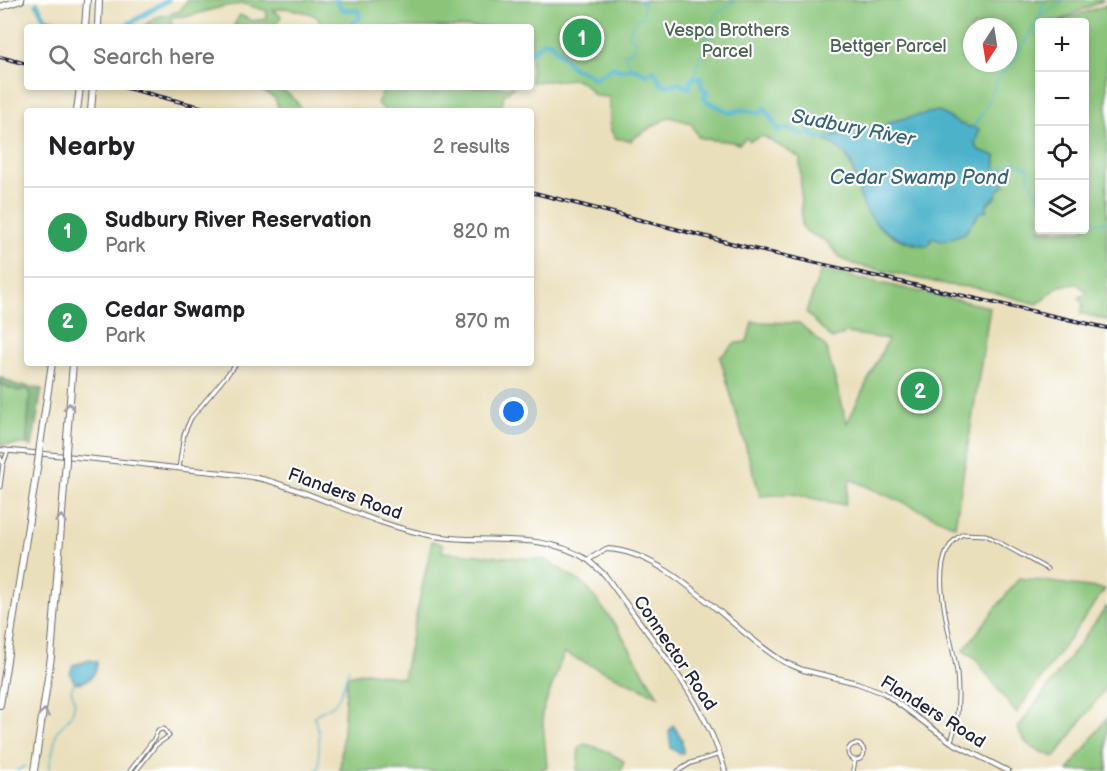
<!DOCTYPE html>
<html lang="en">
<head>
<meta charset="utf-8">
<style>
  body { margin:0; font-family:"Balsamiq Sans",sans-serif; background:#f2f2f2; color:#202124 }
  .controls { position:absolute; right:18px; top:18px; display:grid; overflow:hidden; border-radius:6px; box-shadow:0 3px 9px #0003 }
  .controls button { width:54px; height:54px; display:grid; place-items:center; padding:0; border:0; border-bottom:2px solid #e0e0e0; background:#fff; color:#202124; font:30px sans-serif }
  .compass { position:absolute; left:963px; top:18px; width:54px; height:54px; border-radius:50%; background:#fff; box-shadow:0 3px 9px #0003; rotate:192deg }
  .you { position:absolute; left:514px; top:412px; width:21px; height:21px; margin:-15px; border:4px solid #fff; border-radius:50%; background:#1a73e8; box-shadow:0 0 0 9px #1a73e833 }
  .badge { display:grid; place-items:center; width:39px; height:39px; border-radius:50%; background:#ea580c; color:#fff; font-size:20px; font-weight:700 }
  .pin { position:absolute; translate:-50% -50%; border:3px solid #fff; box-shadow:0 2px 6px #0006 }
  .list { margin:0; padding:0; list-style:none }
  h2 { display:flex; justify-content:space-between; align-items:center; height:78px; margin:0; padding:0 24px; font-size:26px }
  h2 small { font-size:20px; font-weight:400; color:#757577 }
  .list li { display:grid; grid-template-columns:39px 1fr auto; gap:18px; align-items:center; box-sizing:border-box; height:90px; padding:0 24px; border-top:2px solid #e0e0e0 }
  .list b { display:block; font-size:22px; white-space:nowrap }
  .list p { margin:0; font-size:20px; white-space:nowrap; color:#757577 }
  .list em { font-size:20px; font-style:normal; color:#757577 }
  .icon { flex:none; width:33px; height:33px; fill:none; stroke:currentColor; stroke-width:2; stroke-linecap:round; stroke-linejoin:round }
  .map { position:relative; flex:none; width:1107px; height:771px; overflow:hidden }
  .search { position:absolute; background:#fff; box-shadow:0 3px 9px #0003; left:24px; top:24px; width:510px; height:66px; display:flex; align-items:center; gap:15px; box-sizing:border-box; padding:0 21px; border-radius:6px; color:#757577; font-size:22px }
  .panel { position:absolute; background:#fff; box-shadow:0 3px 9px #0003; left:24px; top:108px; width:510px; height:258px; border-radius:6px }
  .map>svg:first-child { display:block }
  .green { fill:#8ac57a; stroke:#56745a; stroke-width:1.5; fill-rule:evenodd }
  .forest { fill:#6faa6a; stroke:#486652; stroke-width:1.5 }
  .water { fill:#4cb2ca; stroke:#376a82; stroke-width:1.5 }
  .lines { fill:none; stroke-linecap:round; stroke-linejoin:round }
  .stream { stroke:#4cb2ca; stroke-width:1.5 }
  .river { stroke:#4cb2ca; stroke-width:5 }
  .minor-casing { stroke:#686468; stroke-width:5 }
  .tertiary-casing { stroke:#686468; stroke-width:6 }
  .secondary-casing { stroke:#686468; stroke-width:6 }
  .motorway-casing { stroke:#686468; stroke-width:8 }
  .minor { stroke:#fff; stroke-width:3 }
  .tertiary { stroke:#fff; stroke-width:4 }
  .secondary { stroke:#fff; stroke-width:4 }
  .motorway { stroke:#fff; stroke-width:6 }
  .rail-casing { stroke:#22223b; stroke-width:4 }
  .rail { stroke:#fff; stroke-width:1.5; stroke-dasharray:4.5; stroke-linecap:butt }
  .motorway-bridge-casing { stroke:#686468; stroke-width:8; stroke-linecap:butt }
  .motorway-bridge { stroke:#fff; stroke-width:6 }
  .oneway { stroke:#9c9ca7 }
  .labels { text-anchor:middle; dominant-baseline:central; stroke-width:4.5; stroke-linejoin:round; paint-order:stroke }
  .park-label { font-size:18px; fill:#4c6354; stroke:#fff }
  .street-label { font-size:18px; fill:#22223b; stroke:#fff }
  .water-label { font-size:20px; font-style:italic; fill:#35637b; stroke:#fff }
</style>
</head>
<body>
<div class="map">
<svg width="1107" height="771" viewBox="0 0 1107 771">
  <rect width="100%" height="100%" fill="#fff"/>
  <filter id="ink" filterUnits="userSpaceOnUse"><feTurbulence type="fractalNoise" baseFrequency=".0167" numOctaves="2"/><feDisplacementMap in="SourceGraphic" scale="12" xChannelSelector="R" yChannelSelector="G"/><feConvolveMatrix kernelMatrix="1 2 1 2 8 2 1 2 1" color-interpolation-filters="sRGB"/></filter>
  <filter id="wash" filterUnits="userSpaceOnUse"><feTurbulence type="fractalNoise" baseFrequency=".008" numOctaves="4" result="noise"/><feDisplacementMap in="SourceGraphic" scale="24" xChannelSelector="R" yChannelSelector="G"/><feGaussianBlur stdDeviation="1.35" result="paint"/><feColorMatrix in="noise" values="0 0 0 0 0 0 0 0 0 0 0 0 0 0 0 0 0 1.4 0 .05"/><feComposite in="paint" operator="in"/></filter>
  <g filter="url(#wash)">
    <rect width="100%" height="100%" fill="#eadfbb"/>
    <path class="green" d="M 187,0 L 1104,0 L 1056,22 L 1040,22 L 1040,230 L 1084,230 L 1084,22 L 1058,22 L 1107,5 L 1107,320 L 1080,313 L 1083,304 L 1079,297 L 1088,293 L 1077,284 L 1059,286 L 1045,299 L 1037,304 L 978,288 L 948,285 L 857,265 L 842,259 L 826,241 L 807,232 L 802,226 L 800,158 L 763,136 L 750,141 L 746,138 L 739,144 C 725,139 712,142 698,137 L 691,123 L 670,117 C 666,118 632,138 631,141 L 615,138 L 610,128 L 609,97 L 595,96 L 582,82 L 576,79 L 531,82 L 531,27 L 323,27 L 317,17 L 309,13 L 285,8 L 273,10 L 281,16 C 276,33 248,27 233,27 L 240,15 L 252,21 L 266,19 L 267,11 L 244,4 L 225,6 L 189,16 L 173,17 L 170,21 L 174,27 L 143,27 L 154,18 L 180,11 ZM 972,27 L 1008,27 L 1008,63 L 972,63 ZM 938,111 L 960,124 L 974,129 L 977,133 L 975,145 L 979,150 L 996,156 L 995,173 L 1005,185 L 997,191 L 996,197 L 987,204 L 987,210 L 980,212 L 965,233 L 940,241 L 932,237 L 931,242 C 922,247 913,244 904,241 C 842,220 870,153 825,141 L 825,137 L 871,127 L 881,128 L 893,121 Z
      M 265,87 C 282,87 295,96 302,111 L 279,109 L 275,98 L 263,91 Z
      M 386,87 L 514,87 L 504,95 L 501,111 L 386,111 L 377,103 Z
      M 821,270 L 990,307 L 955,526 L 850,479 L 845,505 L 792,494 L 760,496 L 720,357 L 736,343 L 747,342 L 752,322 L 799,323 L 826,347 L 847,423 L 888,339 L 846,333 L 832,339 L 806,312 Z
      M 0,384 L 10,388 L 28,389 L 30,392 L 27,444 L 0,445 Z
      M 432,541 L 443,545 L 442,552 L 546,560 L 585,585 L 617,627 L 658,696 L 564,653 L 542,713 L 547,767 L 538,771 L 340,771 L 347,676 L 366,672 L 403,678 Z
      M 1019,578 L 1105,589 L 1016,713 L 974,657 L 963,651 Z
      M 1107,606 L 1107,686 L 1055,757 C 1038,751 1023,746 1018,728 Z
      M 1107,718 L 1107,771 L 1068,771 Z
      M 585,744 L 604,750 L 624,761 L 621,771 L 577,771 L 579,747 Z"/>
    <path class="forest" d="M 0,377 L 20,387 L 22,385 L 42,389 L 32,447 L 27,444 L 27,437 L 30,392 L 28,389 L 18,391 L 0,384 Z"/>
    <path class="water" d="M 938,111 L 960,124 L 979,129 L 975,145 L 979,150 L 996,156 L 995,173 L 1005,185 L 997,191 L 996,196 L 987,204 L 986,211 L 980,212 L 965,233 L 944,241 L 932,237 L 928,246 C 893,240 867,226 858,189 C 856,179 854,166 848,158 C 841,147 831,145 824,138 L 871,127 L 881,128 L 893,121 Z
      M 90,660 L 97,662 C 97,675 88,683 75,683 L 70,674 L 73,665 Z
      M 673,725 L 682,739 L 683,753 L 680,754 L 671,748 L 669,731 Z"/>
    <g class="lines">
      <path class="stream" d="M 1039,17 L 1066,0
        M 631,67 L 624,54 L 631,51 L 636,44 L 629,34 L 636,19 L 642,17 L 644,3 L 638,0
        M 693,78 L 716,14 L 737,0
        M 973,127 L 986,107 L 999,75 L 1008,69 L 1039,18 L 1044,0
        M 996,170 L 1015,162 L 1030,169 L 1028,179 L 1040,200
        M 1084,215 L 1093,222 L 1107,222
        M 49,769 L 57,731 C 68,720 81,708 71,690 L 74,683
        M 16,771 L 25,766
        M 316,771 L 319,767 L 319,733 L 314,717 C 319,710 323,712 330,707 C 342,700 344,681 349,668"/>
      <path class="river" d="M 335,0 L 342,9 L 358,11 L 360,18 L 353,23 L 353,27
        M 37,4 L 45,19 L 66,25
        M 124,27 L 168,0
        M 365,27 L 367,27
        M 531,53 L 543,42 L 550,42 L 573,68 L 589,74 L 594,79 L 613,67 L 619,70 L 634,68 L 647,75 L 654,70 L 661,83 L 666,86 L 679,83 L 689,88 L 692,78 L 701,78 L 702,88 L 708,92 L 704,96 L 705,100 L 730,113 L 741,110 L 760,113 L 765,108 L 778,130 C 788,125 794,133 804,135 L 810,132 L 817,138 L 831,139"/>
    </g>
  </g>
  <g filter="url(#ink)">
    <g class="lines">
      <g class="minor-casing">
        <path id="minor" d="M 0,457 L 3,464
          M 179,468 L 184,434 L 191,418 L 237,363
          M 0,487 L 3,464 L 8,451
          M 951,741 C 959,720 959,696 957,673 C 953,638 921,556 963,534 L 986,535 L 1047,569
          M848 752a8 8 0 1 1 16 0a8 8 0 1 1-16 0Z
          M 130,771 L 154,739 L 158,730 L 164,729 L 169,736 L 156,745 L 136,771
          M 678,771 L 691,763 L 720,754
          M 853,771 L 855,761"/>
      </g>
      <g class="tertiary-casing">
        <path id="tertiary" d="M 588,560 L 605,575 C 648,636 705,698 725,771"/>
      </g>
      <g class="secondary-casing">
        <path id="secondary" d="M 0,450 C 59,455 117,461 176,468 C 206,472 237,473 266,480 C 323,496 370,524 429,535 C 482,546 540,529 588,560 L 606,549 C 670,551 730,630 784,662 L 803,670 L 857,683 L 884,693 L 951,742 L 1008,771"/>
      </g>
      <g class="motorway-casing">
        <path id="motorway" d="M 0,7 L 21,0
          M 85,27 L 87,0
          M 98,27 L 99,0
          M 77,111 L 80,87
          M 91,111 L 93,87
          M 40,445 L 52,363
          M 66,451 L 73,363
          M 0,705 L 38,462
          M 34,771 L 51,657 L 66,461"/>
      </g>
      <use href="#minor" class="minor"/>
      <use href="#tertiary" class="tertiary"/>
      <use href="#secondary" class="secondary"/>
      <use href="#motorway" class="motorway"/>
      <g class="rail-casing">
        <path id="rail" d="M 0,57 L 27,64
          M 123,87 L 216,111
          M 531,192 L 754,249 L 1107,328"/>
      </g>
      <use href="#rail" class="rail"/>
      <g class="motorway-bridge-casing">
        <path id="motorway-bridge" d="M 66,461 L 66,451
          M 38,462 L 40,445"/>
      </g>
      <use href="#motorway-bridge" class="motorway-bridge"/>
    </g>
    <defs><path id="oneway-chevron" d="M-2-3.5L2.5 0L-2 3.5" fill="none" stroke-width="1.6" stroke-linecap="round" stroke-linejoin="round" transform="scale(1.5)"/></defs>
    <g class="oneway">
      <use href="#oneway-chevron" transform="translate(69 407) rotate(-86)"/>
      <use href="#oneway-chevron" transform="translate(61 519) rotate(-86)"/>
      <use href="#oneway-chevron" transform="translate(44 713) rotate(-82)"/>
    </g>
  </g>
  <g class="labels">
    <g class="park-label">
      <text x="727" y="30">Vespa Brothers<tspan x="727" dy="21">Parcel</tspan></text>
      <text x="888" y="46">Bettger Parcel</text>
    </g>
    <g class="street-label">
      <text transform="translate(345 494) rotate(20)">Flanders Road</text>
      <text transform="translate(675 653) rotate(56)">Connector Road</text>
      <text transform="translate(933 712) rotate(32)">Flanders Road</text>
    </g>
    <g class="water-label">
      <text transform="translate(853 128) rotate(11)">Sudbury River</text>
      <text x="919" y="178">Cedar Swamp Pond</text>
    </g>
  </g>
</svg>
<div class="controls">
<button>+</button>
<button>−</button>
<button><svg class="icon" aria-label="locate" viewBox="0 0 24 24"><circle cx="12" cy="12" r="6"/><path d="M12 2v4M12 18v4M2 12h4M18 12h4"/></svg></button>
<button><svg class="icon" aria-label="layers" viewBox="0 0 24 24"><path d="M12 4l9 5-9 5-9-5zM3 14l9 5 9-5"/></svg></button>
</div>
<svg class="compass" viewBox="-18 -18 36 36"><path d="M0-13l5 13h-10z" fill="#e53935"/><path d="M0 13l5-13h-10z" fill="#757577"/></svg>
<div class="you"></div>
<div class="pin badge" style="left:582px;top:38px;background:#2e9e5b">1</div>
<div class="pin badge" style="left:920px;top:391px;background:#2e9e5b">2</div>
<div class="search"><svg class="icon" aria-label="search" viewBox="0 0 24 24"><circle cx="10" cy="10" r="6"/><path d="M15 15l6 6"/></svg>Search here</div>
<section class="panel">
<h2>Nearby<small>2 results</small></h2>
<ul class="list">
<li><span class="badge" style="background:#2e9e5b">1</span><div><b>Sudbury River Reservation</b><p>Park</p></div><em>820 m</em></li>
<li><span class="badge" style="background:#2e9e5b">2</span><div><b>Cedar Swamp</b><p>Park</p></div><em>870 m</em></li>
</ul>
</section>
</div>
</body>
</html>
